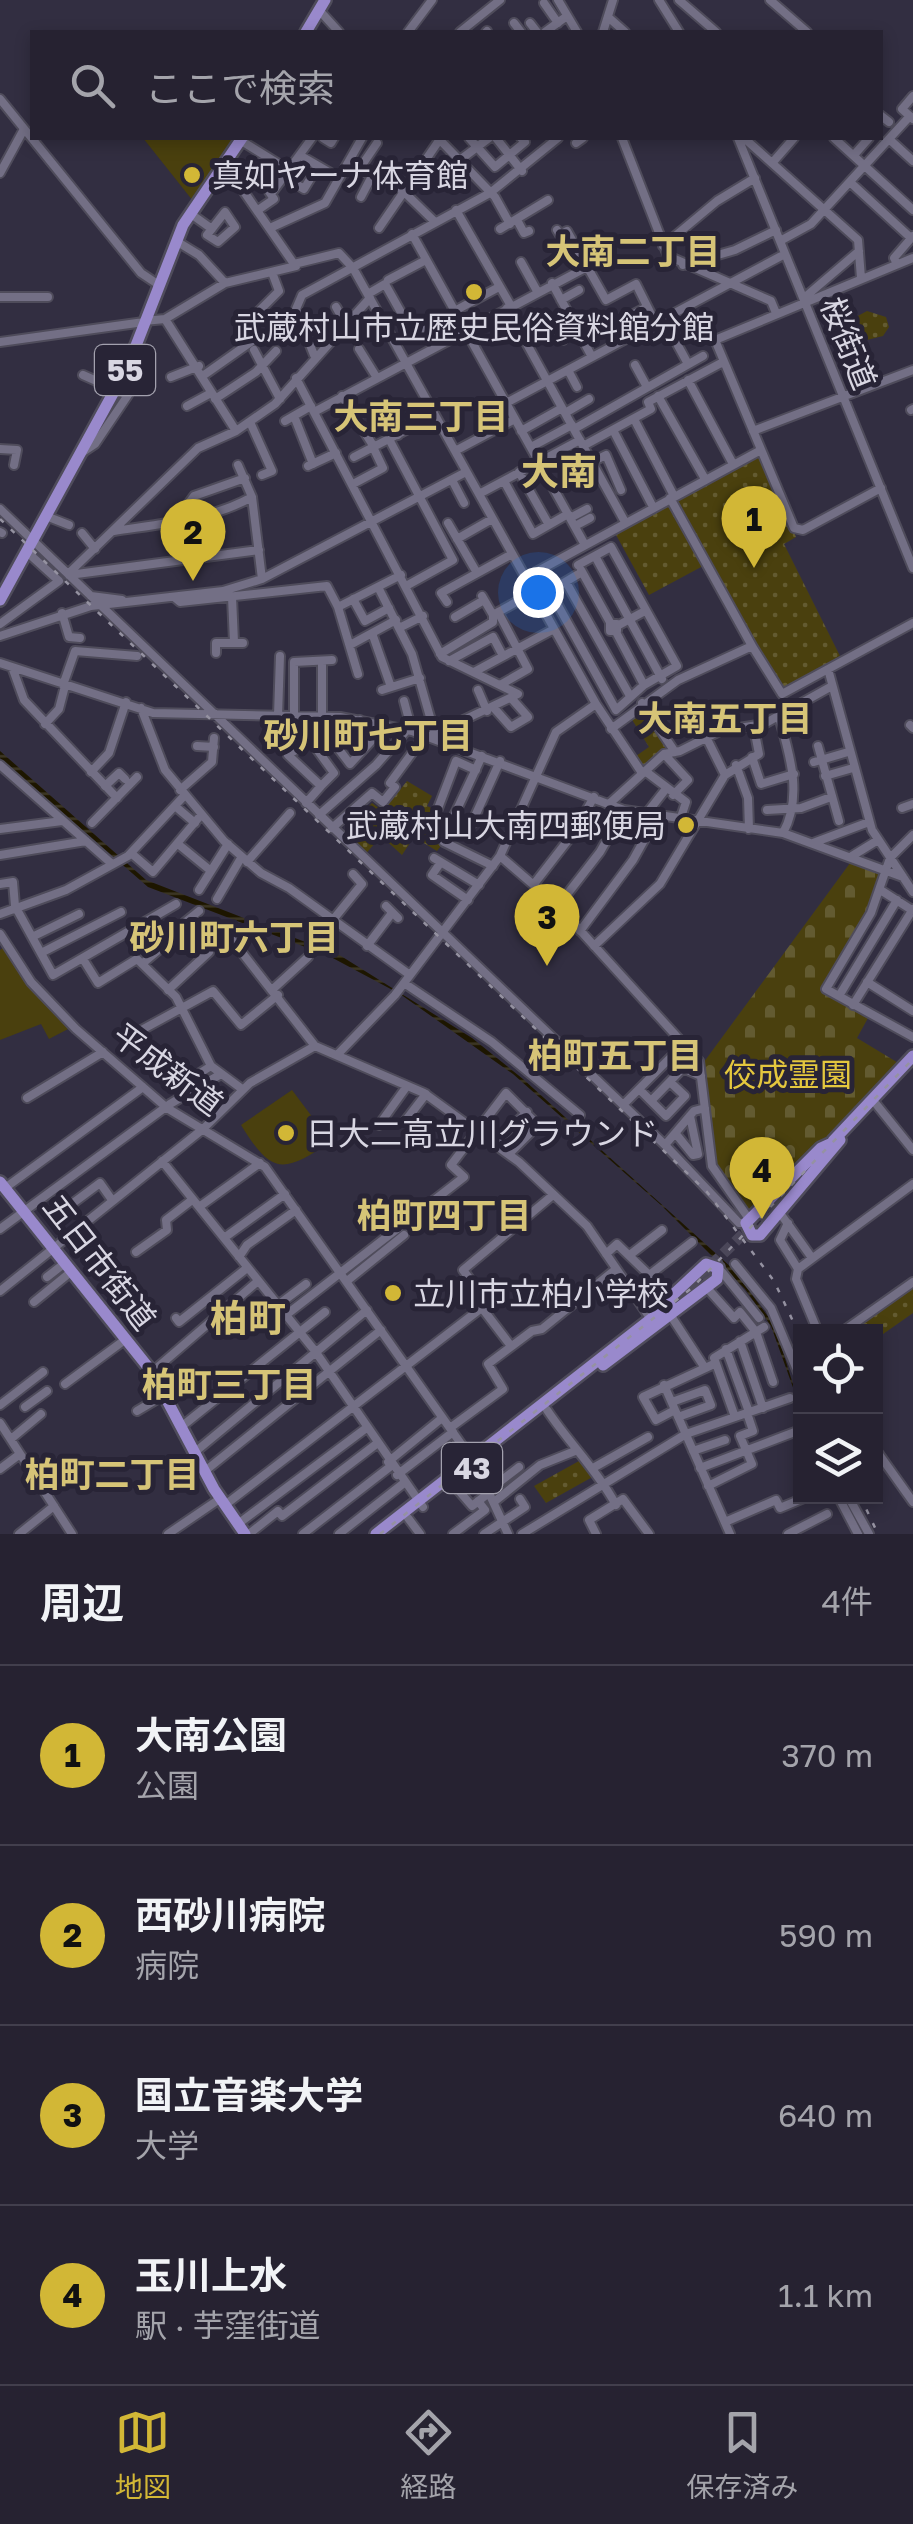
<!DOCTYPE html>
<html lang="ja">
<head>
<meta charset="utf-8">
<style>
  body { margin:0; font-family:"Golos Text","Noto Sans JP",sans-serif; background:#322f3d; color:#f1f3f6 }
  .controls { position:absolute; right:30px; bottom:30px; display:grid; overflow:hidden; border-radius:0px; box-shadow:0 5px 15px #0003 }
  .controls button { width:90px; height:90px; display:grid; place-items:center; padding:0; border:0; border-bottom:2px solid #423f4d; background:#262231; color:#f1f3f6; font:50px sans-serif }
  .you { position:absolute; left:538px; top:592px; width:35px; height:35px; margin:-25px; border:8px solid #fff; border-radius:50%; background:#1a73e8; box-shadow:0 0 0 15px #1a73e833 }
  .badge { display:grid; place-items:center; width:65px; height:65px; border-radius:50%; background:#d2b736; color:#111; font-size:32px; font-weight:700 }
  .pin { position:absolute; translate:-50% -82px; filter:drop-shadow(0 2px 5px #0008) }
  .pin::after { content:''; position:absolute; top:52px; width:35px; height:30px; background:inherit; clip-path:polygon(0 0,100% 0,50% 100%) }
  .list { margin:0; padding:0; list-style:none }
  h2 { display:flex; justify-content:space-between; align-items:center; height:130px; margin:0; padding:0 40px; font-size:42px }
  h2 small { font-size:32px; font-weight:400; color:#a4a4ab }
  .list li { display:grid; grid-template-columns:65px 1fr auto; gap:30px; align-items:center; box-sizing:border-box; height:180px; padding:0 40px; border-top:2px solid #423f4d }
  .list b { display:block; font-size:38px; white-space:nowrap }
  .list p { margin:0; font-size:32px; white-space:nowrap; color:#a4a4ab }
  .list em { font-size:32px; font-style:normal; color:#a4a4ab }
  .icon { flex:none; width:55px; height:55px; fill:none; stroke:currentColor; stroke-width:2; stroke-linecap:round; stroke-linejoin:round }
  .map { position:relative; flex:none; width:913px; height:1534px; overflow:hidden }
  .search { position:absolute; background:#262231; box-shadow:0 5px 15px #0003; left:30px; right:30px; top:30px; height:110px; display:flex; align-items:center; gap:25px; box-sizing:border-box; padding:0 35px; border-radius:0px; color:#a4a4ab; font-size:38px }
  .sheet { height:850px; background:#262231 }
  nav { display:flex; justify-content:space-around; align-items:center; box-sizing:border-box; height:140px; border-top:2px solid #423f4d; background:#262231; font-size:28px; color:#a4a4ab }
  nav a { display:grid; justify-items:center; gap:5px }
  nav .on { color:#d2b736 }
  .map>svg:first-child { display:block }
  .grass { fill:#4a400e }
  .cemetery { fill:url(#cemetery-stones) }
  .park { fill:url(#park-dots) }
  .water { fill:url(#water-rules) }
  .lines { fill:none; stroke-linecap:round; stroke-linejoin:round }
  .major-tunnel { stroke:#4b4759; stroke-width:11; stroke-dasharray:11 5.5; stroke-linecap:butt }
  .minor-casing { stroke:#4f4c5b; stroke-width:12 }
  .major-casing { stroke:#4f4c5b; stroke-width:16 }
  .minor { stroke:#736f85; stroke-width:8 }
  .major { stroke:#9989cc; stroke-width:11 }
  .rail { stroke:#9592a1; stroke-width:2.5; stroke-dasharray:5 10; stroke-linecap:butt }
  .poi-dot { fill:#d2b736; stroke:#282436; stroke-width:4 }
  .labels { text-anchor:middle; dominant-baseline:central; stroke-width:10; stroke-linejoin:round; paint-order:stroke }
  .shield { fill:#282436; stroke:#a3a1ae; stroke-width:2.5 }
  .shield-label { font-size:30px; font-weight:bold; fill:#d8d6e2 }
  .poi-label { font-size:32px; fill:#d8d6e2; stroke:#282436; text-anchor:start }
  .street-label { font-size:32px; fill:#d8d6e2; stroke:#282436 }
  .park-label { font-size:32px; fill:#e4c73e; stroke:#282436 }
  .neighbourhood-label { font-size:35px; font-weight:bold; fill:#d6c477; stroke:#282436 }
  .quarter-label { font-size:38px; font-weight:bold; fill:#d6c477; stroke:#282436 }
</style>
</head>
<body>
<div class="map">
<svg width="913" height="1534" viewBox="0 0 913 1534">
  <defs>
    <pattern id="cemetery-stones" width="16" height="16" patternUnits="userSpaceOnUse" patternTransform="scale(2.5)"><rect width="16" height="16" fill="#4a400e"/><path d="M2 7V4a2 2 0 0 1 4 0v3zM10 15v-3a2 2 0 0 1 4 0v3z" fill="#635b31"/></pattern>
    <pattern id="park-dots" width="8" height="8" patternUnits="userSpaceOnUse" patternTransform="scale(2.5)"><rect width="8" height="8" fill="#4a400e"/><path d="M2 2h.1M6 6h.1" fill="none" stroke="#635b31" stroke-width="1.8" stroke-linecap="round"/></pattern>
    <pattern id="water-rules" width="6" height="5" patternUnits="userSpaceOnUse" patternTransform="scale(2.5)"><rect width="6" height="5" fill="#1d1600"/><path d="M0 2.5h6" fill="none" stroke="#3d3725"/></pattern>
  </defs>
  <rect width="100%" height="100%" fill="#322e41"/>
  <path class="grass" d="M 143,138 L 231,138 L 231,148 L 193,201 Z
    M 4,947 L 70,1028 L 49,1039 L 41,1024 L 0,1040 L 0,950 Z
    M 292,1090 L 331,1142 C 284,1172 273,1177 241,1125 Z"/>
  <path class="cemetery" d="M 853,859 L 884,872 L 880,892 L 823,990 L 868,1018 L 857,1038 L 900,1064 L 793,1170 L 789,1168 L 747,1215 L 714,1165 L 701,1066 Z"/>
  <path class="park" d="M 867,311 L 886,317 L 889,327 L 883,336 L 867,340 L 855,335 L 854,318 Z
    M 760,455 L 796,537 L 784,544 L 840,656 L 782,689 L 675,500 Z
    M 668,503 L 703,566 L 649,595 L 615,533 Z
    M 641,706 L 671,750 L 642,771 L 633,758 L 649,747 L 631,718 Z
    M 407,781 L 432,796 L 427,806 L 460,821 L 437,851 L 414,837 L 402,855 L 381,836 L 364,856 L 348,841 L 365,824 L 359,816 L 372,803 L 383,811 Z
    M 913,1287 L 913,1313 L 876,1339 L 876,1332 L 851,1331 Z
    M 579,1461 L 596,1475 L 546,1503 L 534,1486 Z"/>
  <path class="water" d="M 0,751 L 146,880 L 341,956 L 472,1038 L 523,1079 L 733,1269 L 775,1326 L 800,1407 L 771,1326 L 745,1289 L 662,1206 L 513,1074 L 400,994 L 329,956 L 148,887 L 0,758 Z"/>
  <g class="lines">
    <path class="major-tunnel" d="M 688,1288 L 779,1199"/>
    <g class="minor-casing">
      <path id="minor" d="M 558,0 L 577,32
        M 659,0 L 679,32
        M 679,0 L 716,32
        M 770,0 L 807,32
        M 544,3 L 558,23
        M 319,10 L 339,32
        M 608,17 L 625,32
        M 514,23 L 521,32
        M 530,23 L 537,32
        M 408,32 L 432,0
        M 460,32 L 500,0
        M 486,32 L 487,31
        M 545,32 L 567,16
        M 603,32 L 613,0
        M 913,96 L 902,109 L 913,119
        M 0,99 L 141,273 L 159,285
        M 880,115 L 889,122
        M 323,138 L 331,143 L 334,138
        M 438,138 L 495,197 L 510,224
        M 469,138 L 495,167 L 525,142 L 521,138
        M 496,138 L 522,171
        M 622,138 L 668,256 L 771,301 L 776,313
        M 738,138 L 913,568
        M 744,138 L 858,240 L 861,278
        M 834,138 L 913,210
        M 889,139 L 913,161
        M 240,140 L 290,171
        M 576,143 L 583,138
        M 854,155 L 869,138
        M 301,156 L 339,178
        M 773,162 L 794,138
        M 349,164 L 402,190 L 434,221
        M 360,168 L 377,143
        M 448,169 L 489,138
        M 220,171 L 240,186 L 294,264 L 339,253 L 353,268 L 596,704 L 642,773
        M 0,173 L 24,129
        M 286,178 L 304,189 L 318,166
        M 851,183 L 911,238
        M 271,194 L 312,138
        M 361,197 L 373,174
        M 258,210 L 274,199 L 256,172 L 265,156
        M 456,210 L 511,306
        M 225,212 L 235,227 L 218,242 L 207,235 Z
        M 191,214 L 212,229
        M 517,220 L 524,233 L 529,231
        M 270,228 L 325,203 L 362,138
        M 379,228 L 440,139
        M 500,229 L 548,200
        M 557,230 L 560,235 L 567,231 L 606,300 L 636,284 L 655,322
        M 412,234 L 585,545
        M 176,241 L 199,255 L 225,283
        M 780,241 L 811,224 L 910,116
        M 663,246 L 717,201 L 755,178
        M 521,262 L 537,291
        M 897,264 L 894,258 L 913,236
        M 683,265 L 735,250 L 776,230
        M 388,280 L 426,260
        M 552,283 L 592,357
        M 368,294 L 385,284 L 403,316
        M 0,297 L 48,297
        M 804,298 L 859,251
        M 561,300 L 579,290
        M 336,307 L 345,323
        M 507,308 L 625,522
        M 259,311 L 279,291 L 273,275
        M 663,318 L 688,364
        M 165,319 L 236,431
        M 144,321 L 165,319 L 225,283 L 296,266
        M 620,321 L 647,307
        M 554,323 L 563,340
        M 574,325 L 594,314
        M 423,328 L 499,287
        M 542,330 L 569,315
        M 0,342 L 144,322
        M 359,349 L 377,378
        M 254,350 L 280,399
        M 314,355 L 296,309 L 302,295 L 490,193 L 558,138
        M 635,365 L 647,387
        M 568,370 L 577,387
        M 204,375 L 255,339 L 251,333
        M 171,377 L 199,366
        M 296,378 L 442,657 L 518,694 L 430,736
        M 688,380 L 733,464
        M 342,396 L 374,447
        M 658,396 L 705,479
        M 215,399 L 256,372 L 276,351
        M 506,403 L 785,254
        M 187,406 L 211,393
        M 384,409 L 398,435
        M 911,410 L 913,409
        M 314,412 L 587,267
        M 565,413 L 589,399
        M 294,416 L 313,464
        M 634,419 L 674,496
        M 285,421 L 311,406
        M 250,422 L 272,471 L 262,475
        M 574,429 L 703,356
        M 613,430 L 653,507
        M 521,431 L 562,408
        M 753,431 L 913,370
        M 389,439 L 453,560 L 406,586
        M 583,446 L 651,409 L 648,402 L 723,362
        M 531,447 L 572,425
        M 0,449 L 17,450 L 14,465
        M 455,451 L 515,419
        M 83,452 L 95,444 L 128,395 L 83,375
        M 354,457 L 435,415
        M 592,462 L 606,455 L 621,490
        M 238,465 L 252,497 L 262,579
        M 308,466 L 336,453
        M 519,472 L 549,525
        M 452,480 L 464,503
        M 504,481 L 533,534 L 568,514
        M 353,484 L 383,468 L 373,447
        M 881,488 L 803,530 L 794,528 L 715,340 L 913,258
        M 479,494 L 580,440
        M 670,498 L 752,646
        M 0,509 L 665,1145 L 739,1223 L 746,1223
        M 46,516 L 69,525
        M 570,518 L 587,509
        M 175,522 L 194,496 L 245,478
        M 448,523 L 477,573
        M 575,526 L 590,518
        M 114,531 C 160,524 211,520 252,497
        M 0,532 L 2,533
        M 82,533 L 95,549
        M 457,539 L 492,519
        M 595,556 L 662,679
        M 578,565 L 611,547 L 677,666 L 644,685 L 616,710 L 550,591 L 582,572
        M 581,570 L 611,624
        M 68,574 L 198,448 L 236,431 L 275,404 L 370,298
        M 69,575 L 259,550
        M 525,578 L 761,450
        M 566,582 L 630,696
        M 378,587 L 412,654 L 434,731
        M 91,596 L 122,600
        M 482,596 L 493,615 L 534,592
        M 174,597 L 180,602 L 327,586 L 338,607 L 358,674
        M 232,597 L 234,642
        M 353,599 L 365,621 L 389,608
        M 447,602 L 441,593 L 512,554
        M 338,607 L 401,575
        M 498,612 L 528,669 L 500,685
        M 62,613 L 69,637 L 80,638
        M 455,617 L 484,600
        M 0,624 L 59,581 L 27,552
        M 610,624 L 617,624 L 617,631 L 610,631 Z
        M 617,626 L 645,611
        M 399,628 L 423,616
        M 616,632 L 644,685
        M 372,633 L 391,687
        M 0,636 L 91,606 L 223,591 L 262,579 L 466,472
        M 350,645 L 396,620
        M 216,653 L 216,643 L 243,643
        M 440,654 L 493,622 L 493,615
        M 449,661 L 493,637 L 503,656
        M 322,662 L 322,729
        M 0,663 L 153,713 L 340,717 L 412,731 L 624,810 L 783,833 L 903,877
        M 12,667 L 24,700 L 117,798
        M 828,669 L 872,830 L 913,892
        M 474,672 L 554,629
        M 63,685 L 75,651 L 137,656
        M 382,690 L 420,678
        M 478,690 L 487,711
        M 404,701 L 412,731
        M 642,703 L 675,752
        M 141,708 L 165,770 L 224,841 L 261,873 L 289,888 L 410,975
        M 494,708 L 511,727 L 528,717 L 512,699
        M 278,716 L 280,656
        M 285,717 L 294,743
        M 294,717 L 294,662 L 332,660
        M 302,717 L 305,733 L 334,773 L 321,786
        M 779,717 C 790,756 803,796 783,833
        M 45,724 L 59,709 L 65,686
        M 910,725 L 913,728
        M 611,729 L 678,680 L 752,646 L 782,694 L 913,623
        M 706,737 L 725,775
        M 331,739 L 350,764 L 385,726
        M 197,746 L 214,747
        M 337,746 L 360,720
        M 818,746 L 839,821
        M 664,754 L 688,780 L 673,795
        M 752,757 L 761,784 L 794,774
        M 814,762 L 848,752
        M 0,765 L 112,864
        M 736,765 L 748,798 L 749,829
        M 645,771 L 686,802 L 680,820
        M 91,772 L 109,753 L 126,702
        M 825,776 L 853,768
        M 105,786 L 119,773 L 125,779
        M 180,790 L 212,762 L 214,738
        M 306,803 L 321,786 L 288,755 L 310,741
        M 609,804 L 664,754 L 680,751 L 720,731 L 764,724 L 832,686
        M 175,806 L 195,823
        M 902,808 L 913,804
        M 767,810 L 801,808 L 831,797
        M 437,811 L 456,761 L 476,770
        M 647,813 L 665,790
        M 319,815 L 376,765 L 407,730
        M 453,818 L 482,756
        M 92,823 L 137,777
        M 471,825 L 500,761
        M 332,828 L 372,793 L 383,802 L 395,787 L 390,783 L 426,734
        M 0,829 L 62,821
        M 913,835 L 890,858 L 871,913 L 826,989 L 913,1037
        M 444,842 L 493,866
        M 813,843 L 869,822
        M 178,844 L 211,871
        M 131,853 L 153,872 L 201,815
        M 0,855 L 86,841
        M 500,856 L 558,906 L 699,1061 L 712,1166 L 749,1219
        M 852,856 L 878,840
        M 434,858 L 479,885
        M 247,862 L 290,813
        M 441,862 L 432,875 L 468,900
        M 0,884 L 13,882 L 15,906 L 53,975 L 176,904
        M 534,884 L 572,835 L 594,797
        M 199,890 L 228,844
        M 882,891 L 912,910
        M 217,899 L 241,858
        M 386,906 L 398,918
        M 558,906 L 600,852 L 624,810
        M 0,914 L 66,890 L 128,856 L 184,796
        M 332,921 L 362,884 L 353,874
        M 580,931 L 633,860 L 658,815
        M 173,932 L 199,911
        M 0,934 L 31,982 L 76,1029 L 167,1108 L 265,1167 L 476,1465 L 508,1534
        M 32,937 L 79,914
        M 233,941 L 315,1046 L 424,1093 L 519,1162 L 587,1226 L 648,1315
        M 367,946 L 392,913
        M 594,946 L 660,884 L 725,775 L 759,754 L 754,728
        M 41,953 L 121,912
        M 83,959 L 98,983 L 137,959 L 176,997 L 211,1066 L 242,1089
        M 142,964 L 175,936 L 169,927
        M 867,982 L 913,1011
        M 404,983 L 492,1042 L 580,1115
        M 273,989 L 308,957
        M 168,990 L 209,952
        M 839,996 L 897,900
        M 853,1005 L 913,909
        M 125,1039 L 213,991 L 241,1025 L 278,995
        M 339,1053 L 395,995 L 500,856 L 556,732 L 596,704
        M 189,1080 L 211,1066
        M 639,1089 L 651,1101 L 683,1068 L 701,1076
        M 27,1098 L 103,1052
        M 872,1099 L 913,1150
        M 651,1101 L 666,1116 L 685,1096 L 670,1082
        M 623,1105 L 684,1044
        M 406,1120 L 426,1094
        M 379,1125 L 407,1086
        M 676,1134 L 693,1155 L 698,1154 L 690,1116
        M 495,1143 L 527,1112
        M 665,1145 L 694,1111 L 705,1108
        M 162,1161 L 315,1351 L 423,1507
        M 5,1188 L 143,1087
        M 199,1207 L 260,1163
        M 61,1212 L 100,1183 L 112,1200
        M 780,1213 L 812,1258
        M 788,1223 L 780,1240 L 798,1269 L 796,1279 L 818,1332
        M 0,1229 L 170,1104 L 221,1074
        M 224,1238 L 285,1194
        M 136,1252 L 167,1230 L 166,1220 L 192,1200
        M 606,1254 L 617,1244 L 671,1296
        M 631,1254 L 662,1230
        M 239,1257 L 247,1245 L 296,1210
        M 735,1264 L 771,1308 L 800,1377
        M 798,1269 L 913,1184
        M 722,1272 L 759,1318
        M 652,1273 L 692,1242
        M 47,1277 L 65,1263
        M 347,1281 L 404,1235
        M 707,1288 L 734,1318 L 740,1312 L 756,1332 L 773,1382
        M 0,1291 L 203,1129 L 250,1083 L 315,1046
        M 34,1302 L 72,1271
        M 278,1305 L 306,1284
        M 482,1308 L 511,1346
        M 286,1315 L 464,1177 L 451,1165 L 506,1093 L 538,1125 L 509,1154
        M 671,1316 L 705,1368
        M 176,1318 L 179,1322 L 247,1268
        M 842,1332 L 913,1282
        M 740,1341 L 763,1408
        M 726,1349 L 749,1412
        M 152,1372 L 258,1281
        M 65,1384 L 126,1339
        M 664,1385 L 730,1534
        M 672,1402 L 705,1390 L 711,1405 L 678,1417
        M 0,1405 L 43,1372
        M 25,1407 L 47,1391
        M 547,1410 C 569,1443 597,1470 616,1505
        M 675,1410 L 656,1420 L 643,1397 L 714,1364
        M 137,1411 L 164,1395
        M 735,1417 L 714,1358 L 764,1327
        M 0,1423 L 72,1534
        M 181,1427 L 325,1312
        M 450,1428 L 503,1389 L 488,1364 L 532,1331 L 542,1329 L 616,1269
        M 11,1439 L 41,1414
        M 876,1450 L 913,1502
        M 693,1451 L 725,1440
        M 195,1452 L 367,1310
        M 388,1462 L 442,1418
        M 593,1468 L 648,1437
        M 700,1468 L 800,1430
        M 0,1469 L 20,1454
        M 205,1471 L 381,1330
        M 397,1475 L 453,1432
        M 453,1484 L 472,1506 L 490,1492
        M 708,1486 L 752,1464 L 740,1436 L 753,1431 L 747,1413
        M 489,1490 L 519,1467
        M 838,1496 L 858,1534
        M 848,1496 L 869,1534
        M 494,1502 L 540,1465 L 575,1451
        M 225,1505 L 488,1303 L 463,1270 L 553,1195
        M 408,1518 L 420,1534
        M 725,1522 L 776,1500 L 780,1508 L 804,1498
        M 238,1524 L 365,1429
        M 19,1534 L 54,1506
        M 168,1534 L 221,1498
        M 249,1534 L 278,1511 L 282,1516 L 375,1445
        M 303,1534 L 391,1466
        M 339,1534 L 404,1483
        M 453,1534 L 485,1510 L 478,1501
        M 484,1534 L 525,1507 L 520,1499
        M 522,1534 L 686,1434 L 790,1398
        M 596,1534 L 589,1520 L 623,1499 L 649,1534
        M 788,1534 L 827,1514"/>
    </g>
    <g class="major-casing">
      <path id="major" d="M 306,32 L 325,0
        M 0,600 L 128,366 L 183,225 L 242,138
        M 833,1141 L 913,1056
        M 832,1143 L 821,1148 L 746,1223 L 752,1235 L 760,1235 L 840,1140
        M 0,1182 L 152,1372 L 214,1489 L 245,1534
        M 603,1365 L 717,1279 L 718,1268 L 706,1264 L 661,1306
        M 376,1534 L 670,1304"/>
    </g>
    <use href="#minor" class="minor"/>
    <use href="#major" class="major"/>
    <path class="rail" d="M 0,519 L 707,1192 L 774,1281 L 800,1336
      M 860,1496 L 878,1534
      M 380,1534 L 693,1287 L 913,1059"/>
  </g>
  <g class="poi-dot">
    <circle cx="192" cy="175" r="10"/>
    <circle cx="474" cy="292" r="10"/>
    <circle cx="686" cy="825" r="10"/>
    <circle cx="286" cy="1133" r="10"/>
    <circle cx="393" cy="1293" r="10"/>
  </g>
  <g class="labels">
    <g class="shield">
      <rect x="95" y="345" width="60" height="50" rx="8"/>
      <rect x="442" y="1443" width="60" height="50" rx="8"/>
    </g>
    <g class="shield-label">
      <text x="125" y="370">55</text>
      <text x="472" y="1468">43</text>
    </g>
    <g class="poi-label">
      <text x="212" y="175">真如ヤーナ体育館</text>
      <text x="474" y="327" text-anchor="middle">武蔵村山市立歴史民俗資料館分館</text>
      <text x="666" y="825" text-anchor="end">武蔵村山大南四郵便局</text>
      <text x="306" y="1133">日大二高立川グラウンド</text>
      <text x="413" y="1293">立川市立柏小学校</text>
    </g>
    <g class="street-label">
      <text transform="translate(849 343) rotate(68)">桜街道</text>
      <text transform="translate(168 1069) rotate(37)">平成新道</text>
      <text transform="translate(100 1262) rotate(52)">五日市街道</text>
    </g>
    <g class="park-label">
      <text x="788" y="1074">佼成霊園</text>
    </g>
    <g class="neighbourhood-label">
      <text x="633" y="251">大南二丁目</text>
      <text x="421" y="416">大南三丁目</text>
      <text x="725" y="718">大南五丁目</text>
      <text x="368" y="735">砂川町七丁目</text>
      <text x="234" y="937">砂川町六丁目</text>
      <text x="615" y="1055">柏町五丁目</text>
      <text x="444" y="1215">柏町四丁目</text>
      <text x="229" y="1384">柏町三丁目</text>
      <text x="112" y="1474">柏町二丁目</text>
    </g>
    <g class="quarter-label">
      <text x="559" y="470">大南</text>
      <text x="248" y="1317">柏町</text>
    </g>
  </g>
</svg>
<div class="controls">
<button><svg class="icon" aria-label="locate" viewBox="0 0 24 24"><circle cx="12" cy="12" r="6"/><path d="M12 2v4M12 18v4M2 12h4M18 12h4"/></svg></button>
<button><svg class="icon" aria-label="layers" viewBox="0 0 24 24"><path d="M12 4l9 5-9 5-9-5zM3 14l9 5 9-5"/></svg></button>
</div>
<div class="you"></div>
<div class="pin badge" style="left:754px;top:568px">1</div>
<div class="pin badge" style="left:193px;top:581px">2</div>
<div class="pin badge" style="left:547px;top:966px">3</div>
<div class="pin badge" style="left:762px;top:1219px">4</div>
<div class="search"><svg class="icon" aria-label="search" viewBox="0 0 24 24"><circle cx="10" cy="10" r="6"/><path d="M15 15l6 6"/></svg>ここで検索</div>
</div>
<section class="sheet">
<h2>周辺<small>4件</small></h2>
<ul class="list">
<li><span class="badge">1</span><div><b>大南公園</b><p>公園</p></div><em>370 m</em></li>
<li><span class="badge">2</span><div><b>西砂川病院</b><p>病院</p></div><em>590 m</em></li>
<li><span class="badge">3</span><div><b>国立音楽大学</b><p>大学</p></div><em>640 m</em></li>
<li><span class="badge">4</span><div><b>玉川上水</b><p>駅 · 芋窪街道</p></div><em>1.1 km</em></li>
</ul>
</section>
<nav>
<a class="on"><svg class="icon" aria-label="map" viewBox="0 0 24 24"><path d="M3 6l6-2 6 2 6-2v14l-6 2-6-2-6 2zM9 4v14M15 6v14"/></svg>地図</a>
<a><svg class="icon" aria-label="directions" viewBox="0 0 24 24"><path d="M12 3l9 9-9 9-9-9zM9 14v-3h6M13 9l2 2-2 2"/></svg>経路</a>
<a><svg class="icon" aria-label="saved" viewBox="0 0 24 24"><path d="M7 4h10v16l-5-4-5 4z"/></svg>保存済み</a>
</nav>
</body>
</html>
